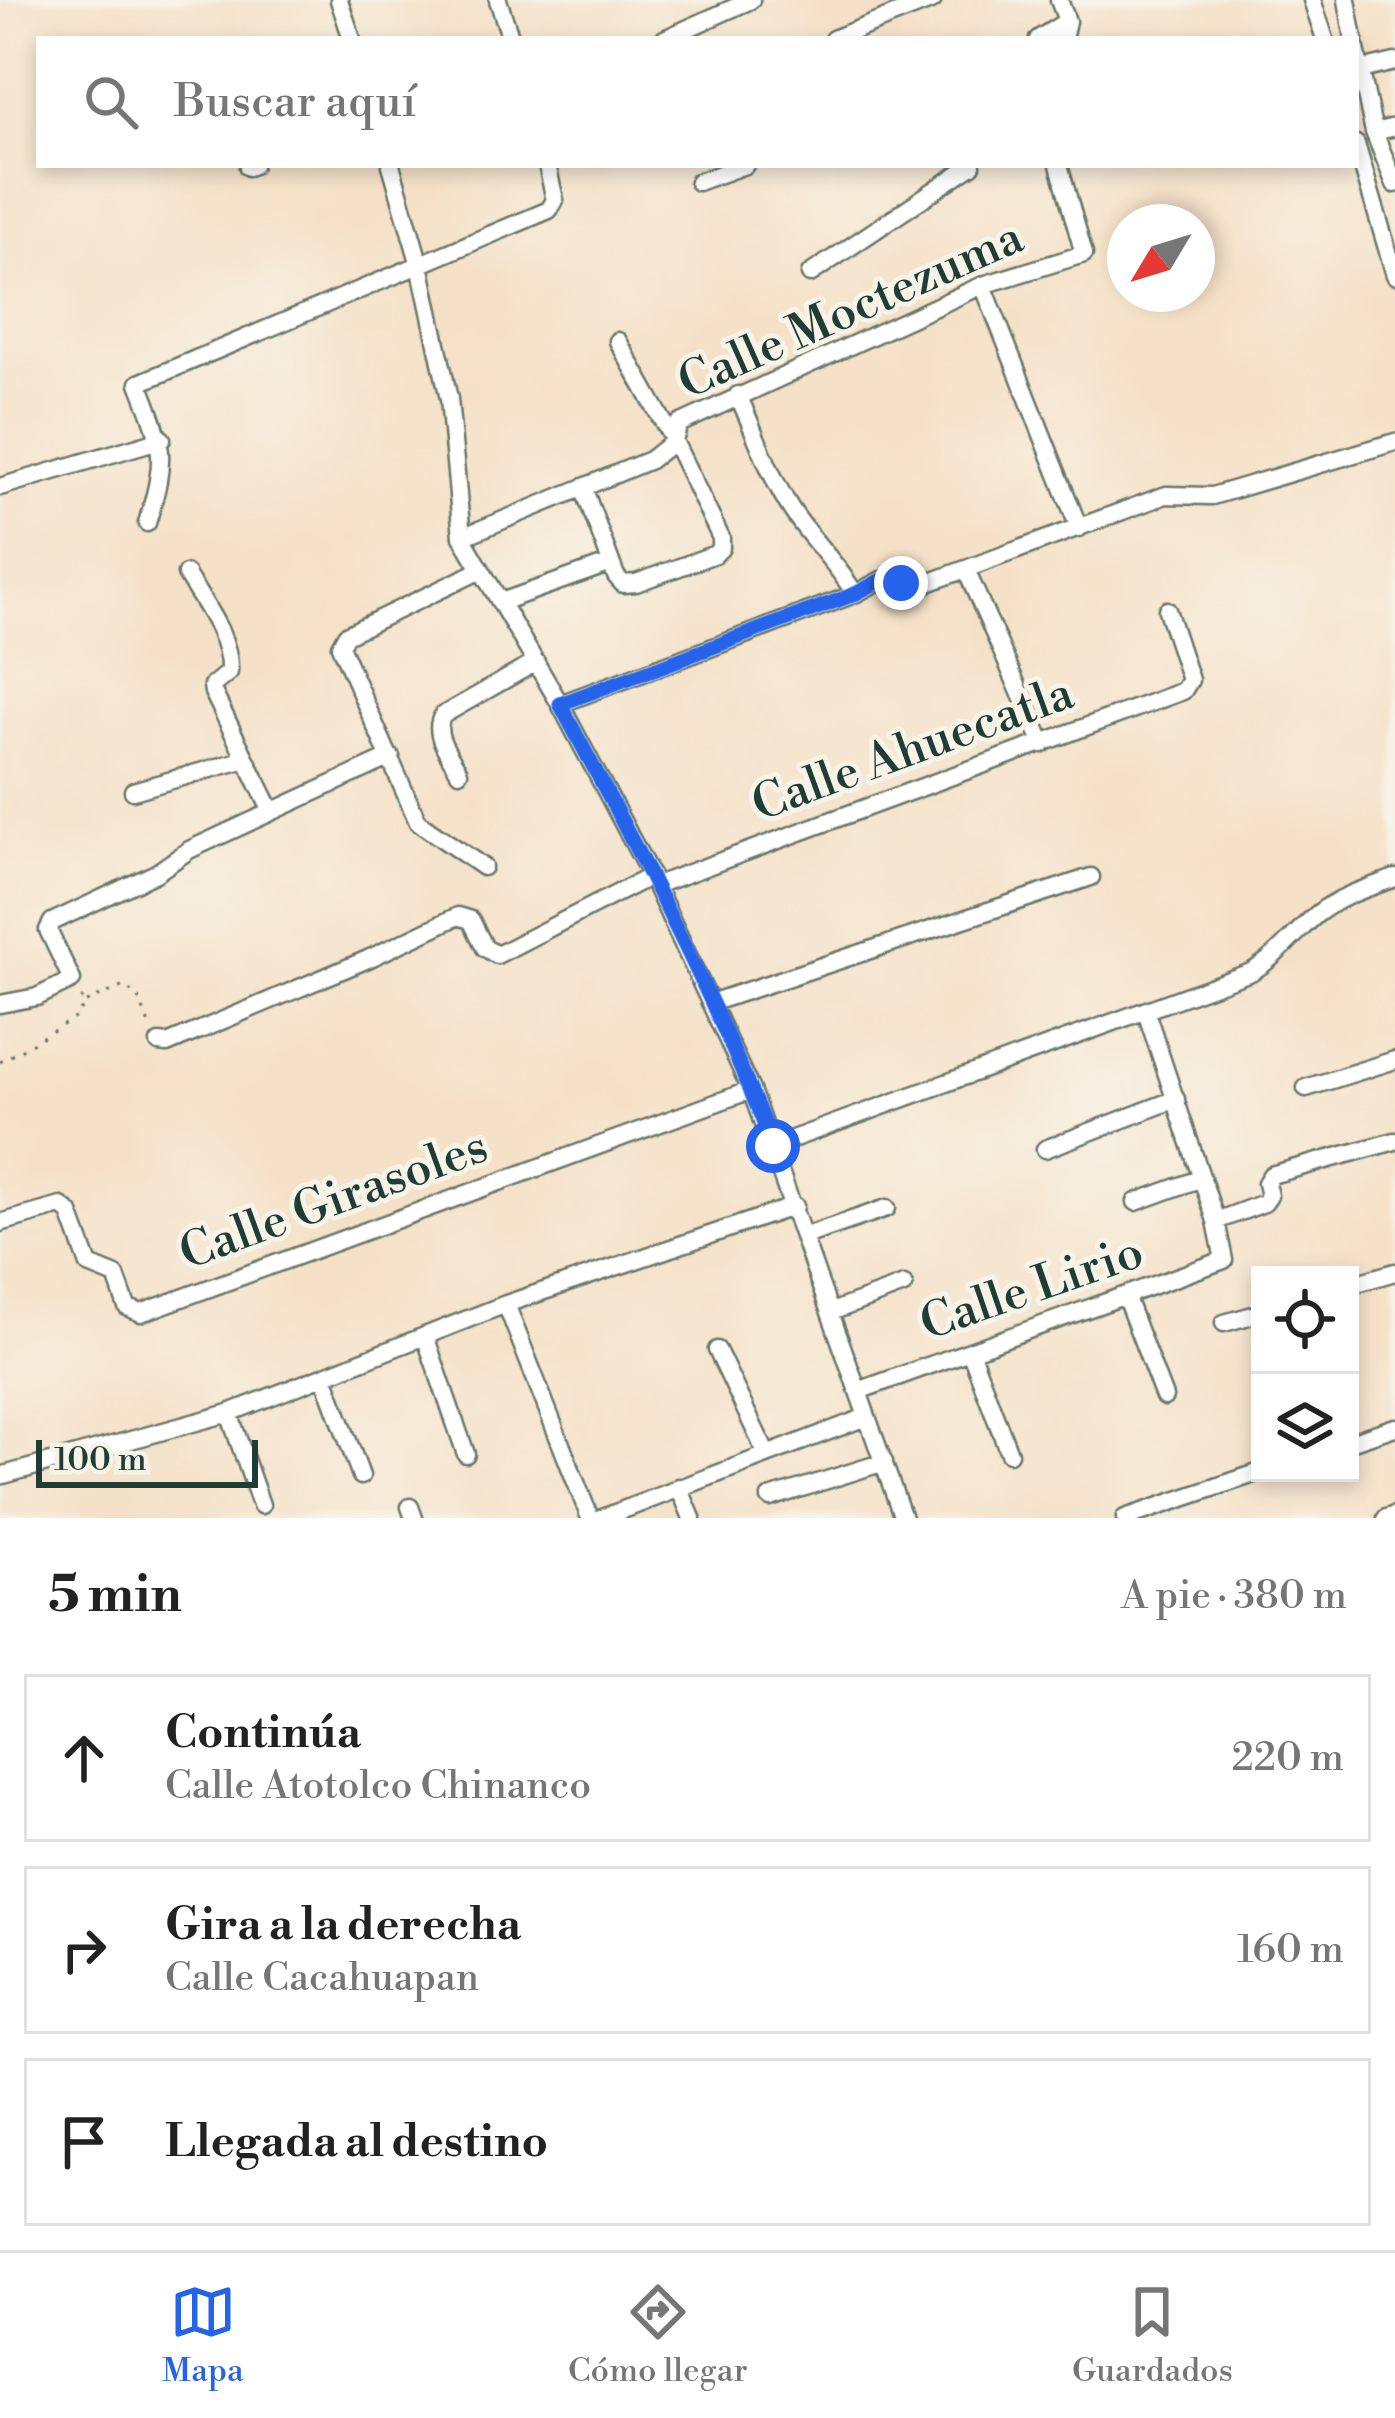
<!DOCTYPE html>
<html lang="es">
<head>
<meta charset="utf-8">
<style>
  body { margin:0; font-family:"Libre Bodoni",serif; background:#f2f2f2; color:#222 }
  .controls { position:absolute; right:36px; bottom:36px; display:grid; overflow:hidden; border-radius:0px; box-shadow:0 6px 18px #0003 }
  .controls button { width:108px; height:108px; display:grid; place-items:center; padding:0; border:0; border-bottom:3px solid #e0e0e0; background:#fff; color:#222; font:60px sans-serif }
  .compass { position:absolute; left:1107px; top:204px; width:108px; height:108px; border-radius:50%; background:#fff; box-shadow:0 6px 18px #0003; rotate:232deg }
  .scale { position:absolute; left:36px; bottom:30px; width:222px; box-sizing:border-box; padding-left:12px; border:6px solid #1f3d34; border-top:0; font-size:33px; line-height:42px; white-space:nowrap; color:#1f3d34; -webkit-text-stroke:9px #f7f3e8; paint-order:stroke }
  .stop { position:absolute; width:36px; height:36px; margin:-27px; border:9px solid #2563eb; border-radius:50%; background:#fff }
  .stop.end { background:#2563eb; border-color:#fff; box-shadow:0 3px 12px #0008 }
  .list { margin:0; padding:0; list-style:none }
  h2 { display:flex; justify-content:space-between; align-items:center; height:156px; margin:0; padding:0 48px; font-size:51px }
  h2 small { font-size:39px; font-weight:400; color:#767676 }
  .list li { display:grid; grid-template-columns:78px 1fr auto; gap:36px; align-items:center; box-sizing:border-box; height:168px; margin:0 24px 24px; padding:0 24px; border:3px solid #e0e0e0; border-radius:0px }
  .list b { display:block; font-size:45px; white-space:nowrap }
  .list p { margin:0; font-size:39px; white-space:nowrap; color:#767676 }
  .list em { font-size:39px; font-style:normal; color:#767676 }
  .icon { flex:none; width:66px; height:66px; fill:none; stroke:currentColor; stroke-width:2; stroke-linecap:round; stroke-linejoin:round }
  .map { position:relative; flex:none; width:1395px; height:1518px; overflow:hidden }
  .search { position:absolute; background:#fff; box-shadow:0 6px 18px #0003; left:36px; right:36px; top:36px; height:132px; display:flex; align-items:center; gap:30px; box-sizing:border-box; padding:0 42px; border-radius:0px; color:#767676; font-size:45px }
  .sheet { height:732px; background:#fff }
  nav { display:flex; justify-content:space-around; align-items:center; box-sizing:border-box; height:168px; border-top:3px solid #e0e0e0; background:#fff; font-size:33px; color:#767676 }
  nav a { display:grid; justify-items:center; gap:6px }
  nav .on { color:#2563eb }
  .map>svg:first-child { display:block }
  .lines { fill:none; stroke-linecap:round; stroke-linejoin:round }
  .street-casing { stroke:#6a7668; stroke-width:21 }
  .path { stroke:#6a7668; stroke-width:3; stroke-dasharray:3 9; stroke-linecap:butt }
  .street { stroke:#fff; stroke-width:16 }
  .route { stroke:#2563eb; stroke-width:15 }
  .labels { text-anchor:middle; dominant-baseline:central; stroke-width:10; stroke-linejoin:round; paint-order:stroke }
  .street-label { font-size:48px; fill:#1f3d34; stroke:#f7f3e8 }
</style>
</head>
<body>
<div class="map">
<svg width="1395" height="1518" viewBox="0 0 1395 1518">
  <rect width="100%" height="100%" fill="#f7f3e8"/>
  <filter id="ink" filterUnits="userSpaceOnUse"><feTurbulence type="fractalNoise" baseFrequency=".00833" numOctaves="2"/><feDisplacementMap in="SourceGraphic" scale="24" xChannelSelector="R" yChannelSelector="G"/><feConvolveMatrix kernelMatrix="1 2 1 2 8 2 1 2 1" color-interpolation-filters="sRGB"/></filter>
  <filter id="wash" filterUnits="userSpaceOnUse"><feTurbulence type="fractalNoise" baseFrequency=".004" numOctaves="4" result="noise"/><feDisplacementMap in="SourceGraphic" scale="48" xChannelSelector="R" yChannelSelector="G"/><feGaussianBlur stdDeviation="2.7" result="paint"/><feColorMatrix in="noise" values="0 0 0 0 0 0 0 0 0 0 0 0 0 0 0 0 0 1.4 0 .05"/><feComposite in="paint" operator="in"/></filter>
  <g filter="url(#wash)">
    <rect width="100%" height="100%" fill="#f5e1c8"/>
  </g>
  <g filter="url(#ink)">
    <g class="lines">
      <g class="street-casing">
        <path id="street" d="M 339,0 L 352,39
          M 498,0 L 511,39
          M 1059,0 L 1067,21 L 1063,39
          M 1312,0 L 1325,39
          M 1347,0 L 1354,39
          M 664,39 L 751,0
          M 833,39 L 933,0
          M 1038,39 L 1067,21
          M 1356,49 L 1374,132 L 1395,184
          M 1361,70 L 1395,62
          M 1374,132 L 1395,127
          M 1356,144 L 1395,275
          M 391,165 L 420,265 L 449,399 L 462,537 L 560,704 L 651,876 L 751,1090 L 903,1518
          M 248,167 L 253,165
          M 698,182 L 745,165
          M 810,274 L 972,165
          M 983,285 L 1079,528
          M 738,395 C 755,432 769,475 791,509 C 811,540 837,563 855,594
          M 0,487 L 162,439
          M 583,487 L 616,576 L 623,584 L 636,583 L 715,554 L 721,548 L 721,538 L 674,441 L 618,341
          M 147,523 C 167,457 164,446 139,383 L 549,210 L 555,200 L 547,165
          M 462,537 L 650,460 L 674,441 L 679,424 L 983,285 L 1084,254 L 1059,165
          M 481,570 L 346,635 L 340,646 L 418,822 L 483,867
          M 966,570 L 1043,744
          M 186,574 C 203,603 231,637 229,672 L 212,686 L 213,692 L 271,810
          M 501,602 L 611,563
          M 560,704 L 855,594 L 881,580 L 917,587 L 1166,495 L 1212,496 L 1395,442
          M 459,772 C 450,755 431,733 443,715 L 536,662
          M 133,791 L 246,759
          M 656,885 L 1183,691 L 1190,680 L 1167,610
          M 710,1003 L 1091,877
          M 0,1004 L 37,997 L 72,980 L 48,930 L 52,922 L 156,873 L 189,850 L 391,757
          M 159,1043 L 167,1044 L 368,959 L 458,916 L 471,920 L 485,948 L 497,955 L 651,876
          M 1306,1088 L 1395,1060
          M 773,1146 L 1251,972 C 1277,957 1294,934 1316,915 C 1339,896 1368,888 1395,878
          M 1045,1149 L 1176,1099
          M 1136,1202 L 1202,1178
          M 1216,1221 L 1264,1203 L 1269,1196 L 1266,1183 L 1271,1175 L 1395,1141
          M 0,1223 L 61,1206 L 70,1213 L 89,1265 L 116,1276 L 127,1307 L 141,1313 L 751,1090
          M 805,1236 L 887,1208
          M 1350,1285 L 1395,1272
          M 1126,1298 L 1164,1397
          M 506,1304 L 590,1518
          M 831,1312 L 904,1285
          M 1224,1323 L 1260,1313
          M 425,1336 L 466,1454
          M 717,1350 L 766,1453
          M 971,1353 L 1009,1453
          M 324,1376 L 361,1476
          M 858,1391 L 1224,1260 L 1216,1221 L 1146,1012
          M 229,1413 L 261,1505
          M 1350,1442 L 1395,1427
          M 0,1476 L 229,1413 L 506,1304 L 795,1206
          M 679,1487 L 692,1518
          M 770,1498 L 884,1462
          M 410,1507 L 414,1518
          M 602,1518 L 866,1417
          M 1125,1518 L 1260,1472
          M 1386,1518 L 1395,1515"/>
      </g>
      <path class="path" d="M 86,1002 L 124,986 L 139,998 L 150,1027
        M 0,1062 L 78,1016 L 84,1003 L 79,992"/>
      <use href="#street" class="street"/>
    </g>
  </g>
  <g class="lines" filter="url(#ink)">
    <path class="route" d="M 773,1146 C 714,994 637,848 560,704 L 855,594 L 881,580 L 901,583"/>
  </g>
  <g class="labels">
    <g class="street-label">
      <text transform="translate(851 311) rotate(-24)">Calle Moctezuma</text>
      <text transform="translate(913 750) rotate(-20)">Calle Ahuecatla</text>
      <text transform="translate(334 1201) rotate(-20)">Calle Girasoles</text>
      <text transform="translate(1032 1289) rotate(-19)">Calle Lirio</text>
    </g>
  </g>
</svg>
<div class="controls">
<button><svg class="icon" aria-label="locate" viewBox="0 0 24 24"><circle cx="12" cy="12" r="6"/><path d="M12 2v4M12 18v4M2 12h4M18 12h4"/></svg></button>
<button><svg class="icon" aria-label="layers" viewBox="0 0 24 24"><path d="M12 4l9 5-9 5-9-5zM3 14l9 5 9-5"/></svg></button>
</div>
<svg class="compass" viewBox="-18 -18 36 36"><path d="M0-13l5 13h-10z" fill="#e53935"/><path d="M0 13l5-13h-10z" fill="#767676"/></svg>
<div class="scale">100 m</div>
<div class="stop" style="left:773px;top:1146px"></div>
<div class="stop end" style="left:901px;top:583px"></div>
<div class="search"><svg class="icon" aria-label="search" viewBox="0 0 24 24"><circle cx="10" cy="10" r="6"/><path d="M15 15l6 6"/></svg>Buscar aquí</div>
</div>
<section class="sheet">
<h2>5 min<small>A pie · 380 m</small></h2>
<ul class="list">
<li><svg class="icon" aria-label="ahead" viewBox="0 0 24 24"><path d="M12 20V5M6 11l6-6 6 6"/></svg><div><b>Continúa</b><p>Calle Atotolco Chinanco</p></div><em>220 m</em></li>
<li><svg class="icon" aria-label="right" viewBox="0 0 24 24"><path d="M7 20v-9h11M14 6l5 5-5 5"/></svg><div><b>Gira a la derecha</b><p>Calle Cacahuapan</p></div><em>160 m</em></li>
<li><svg class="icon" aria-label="arrive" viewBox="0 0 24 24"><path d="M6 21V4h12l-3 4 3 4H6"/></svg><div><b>Llegada al destino</b></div></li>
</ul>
</section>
<nav>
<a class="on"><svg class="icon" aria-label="map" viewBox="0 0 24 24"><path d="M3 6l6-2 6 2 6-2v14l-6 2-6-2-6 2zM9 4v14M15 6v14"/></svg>Mapa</a>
<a><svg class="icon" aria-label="directions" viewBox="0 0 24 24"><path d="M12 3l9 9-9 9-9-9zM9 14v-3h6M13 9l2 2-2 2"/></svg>Cómo llegar</a>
<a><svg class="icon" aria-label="saved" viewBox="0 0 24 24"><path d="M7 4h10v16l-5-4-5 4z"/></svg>Guardados</a>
</nav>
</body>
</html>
